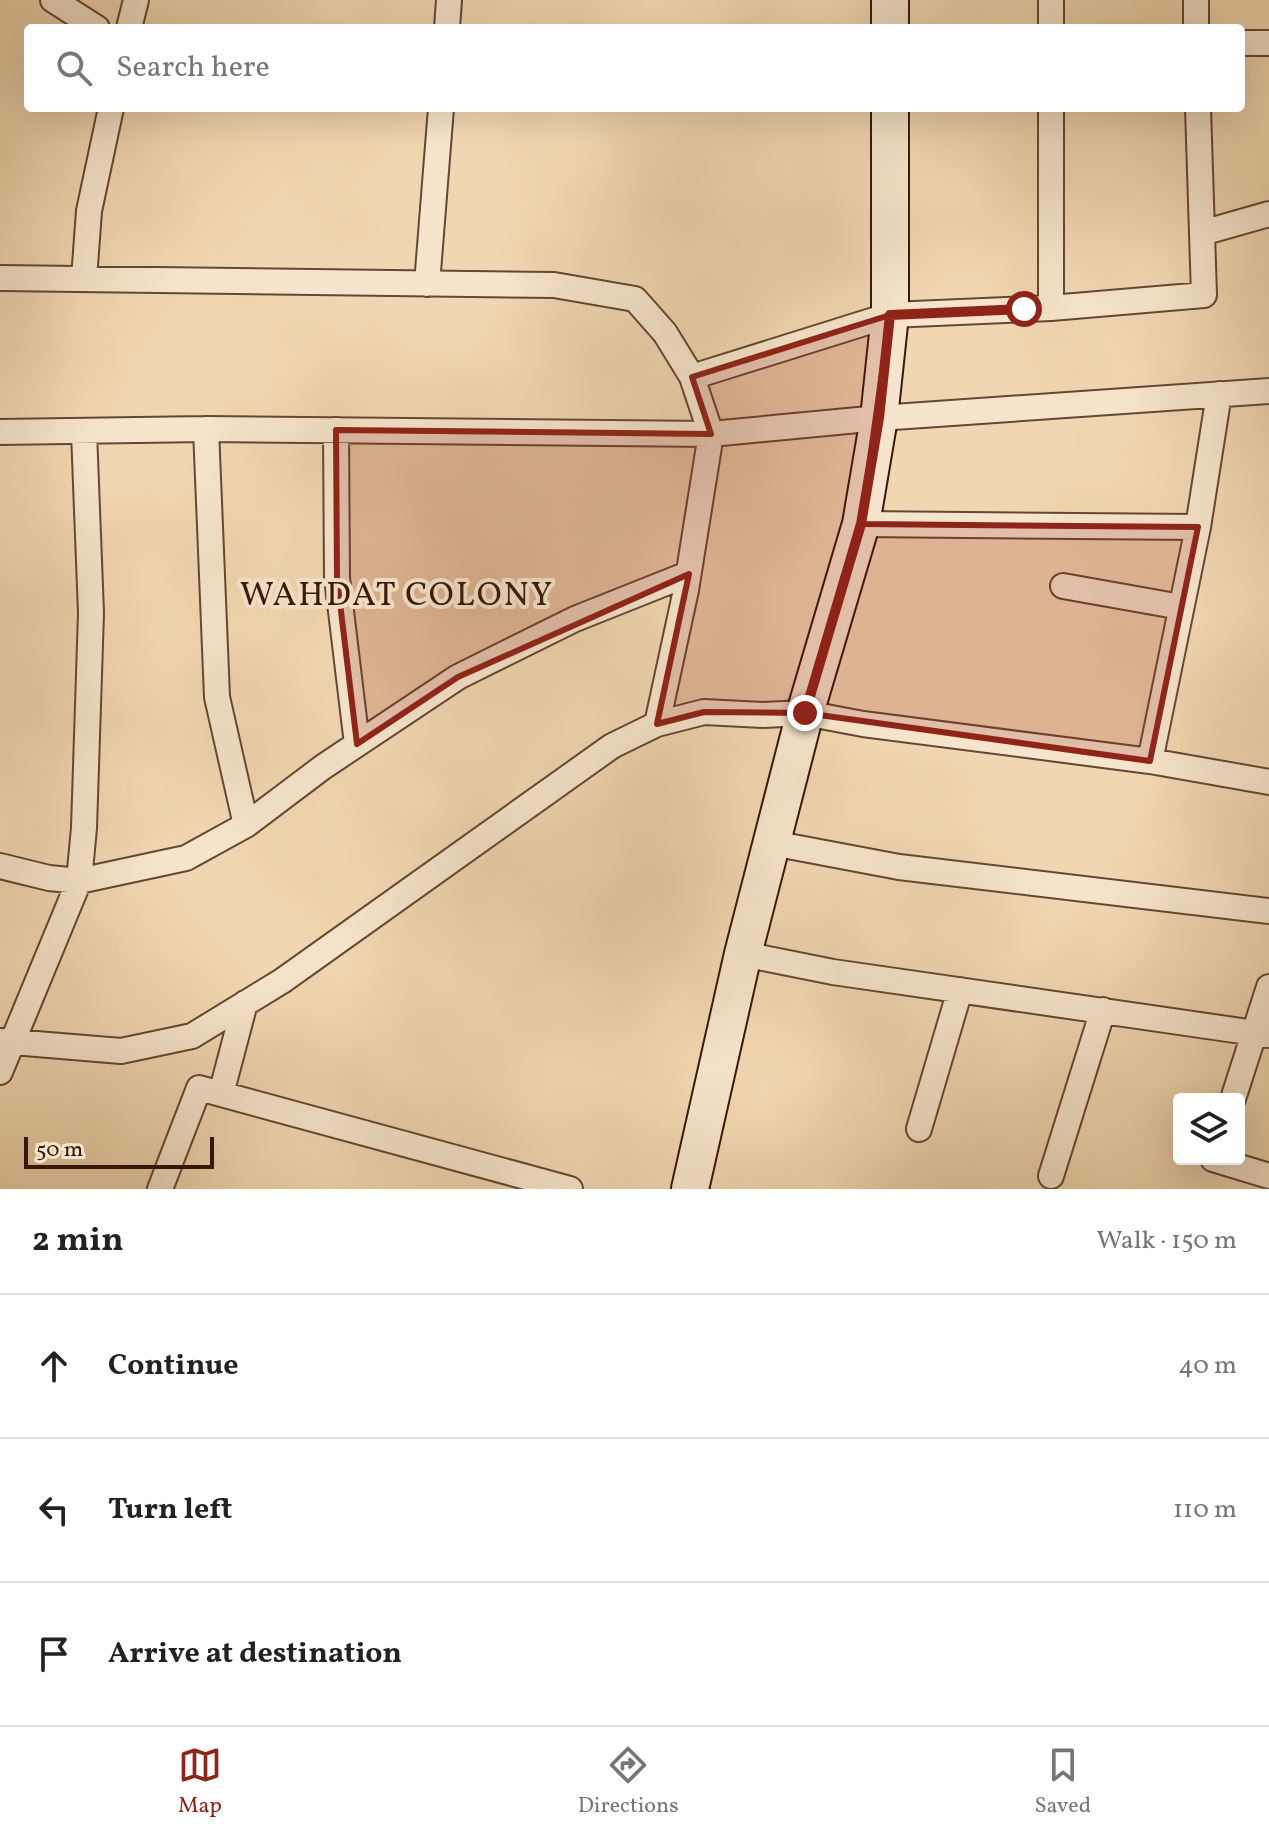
<!DOCTYPE html>
<html lang="en">
<head>
<meta charset="utf-8">
<style>
  body { margin:0; font-family:Vollkorn,serif; background:#f2f2f2; color:#222 }
  .controls { position:absolute; right:24px; bottom:24px; display:grid; overflow:hidden; border-radius:8px; box-shadow:0 8px 32px #0002 }
  .controls button { width:72px; height:72px; display:grid; place-items:center; padding:0; border:0; border-bottom:2px solid #e0e0e0; background:#fff; color:#222; font:40px sans-serif }
  .scale { position:absolute; left:24px; bottom:20px; width:190px; box-sizing:border-box; padding-left:8px; border:4px solid #38160a; border-top:0; font-size:22px; line-height:28px; white-space:nowrap; color:#38160a; -webkit-text-stroke:6px #f6e5cc; paint-order:stroke }
  .stop { position:absolute; width:24px; height:24px; margin:-18px; border:6px solid #8f2418; border-radius:50%; background:#fff }
  .stop.end { background:#8f2418; border-color:#fff; box-shadow:0 2px 8px #0008 }
  .list { margin:0; padding:0; list-style:none }
  h2 { display:flex; justify-content:space-between; align-items:center; height:104px; margin:0; padding:0 32px; font-size:34px }
  h2 small { font-size:26px; font-weight:400; color:#767676 }
  .list li { display:grid; grid-template-columns:52px 1fr auto; gap:24px; align-items:center; box-sizing:border-box; height:144px; padding:0 32px; border-top:2px solid #e0e0e0 }
  .list b { display:block; font-size:30px; white-space:nowrap }
  .list em { font-size:26px; font-style:normal; color:#767676 }
  .icon { flex:none; width:44px; height:44px; fill:none; stroke:currentColor; stroke-width:2; stroke-linecap:round; stroke-linejoin:round }
  .map { position:relative; flex:none; width:1269px; height:1189px; overflow:hidden }
  .search { position:absolute; background:#fff; box-shadow:0 8px 32px #0002; left:24px; right:24px; top:24px; height:88px; display:flex; align-items:center; gap:20px; box-sizing:border-box; padding:0 28px; border-radius:8px; color:#767676; font-size:30px }
  .sheet { height:536px; background:#fff }
  nav { display:flex; justify-content:space-around; align-items:center; box-sizing:border-box; height:112px; border-top:2px solid #e0e0e0; background:#fff; font-size:22px; color:#767676 }
  nav a { display:grid; justify-items:center; gap:4px }
  nav .on { color:#8f2418 }
  .map>svg:first-child { display:block }
  .lines { fill:none; stroke-linecap:round; stroke-linejoin:round }
  .street-casing { stroke:#664634; stroke-width:28 }
  .secondary-casing { stroke:#38160a; stroke-width:40 }
  .street { stroke:#f6e5cc; stroke-width:24 }
  .secondary { stroke:#f6e5cc; stroke-width:36 }
  .route { stroke:#8f2418; stroke-width:10 }
  .marked { fill:#8f2418; fill-opacity:0.2; stroke:#8f2418; stroke-width:6; stroke-linejoin:round }
  .labels { text-anchor:middle; dominant-baseline:central; stroke-width:8; stroke-linejoin:round; paint-order:stroke }
  .quarter-label { font-size:34px; letter-spacing:2px; fill:#38160a; stroke:#f6e5cc }
</style>
</head>
<body>
<div class="map">
<svg width="1269" height="1189" viewBox="0 0 1269 1189">
  <rect width="100%" height="100%" fill="#f1d7b1"/>
  <filter id="stains"><feTurbulence type="fractalNoise" baseFrequency=".0025" numOctaves="4"/><feColorMatrix values="0 0 0 0 .2 0 0 0 0 .09 0 0 0 0 .02 0 0 0 .5 -.17"/></filter>
  <radialGradient id="worn" r=".72"><stop offset=".6" stop-color="#630" stop-opacity="0"/><stop offset="1" stop-color="#630" stop-opacity=".3"/></radialGradient>
  <g class="lines">
    <g class="street-casing">
      <path id="street" d="M 53,0 L 97,28
        M 1196,0 L 1196,28
        M 129,28 L 136,0
        M 447,28 L 449,0
        M 1051,28 L 1051,0
        M 1241,43 L 1269,43
        M 1202,233 L 1269,214
        M 0,278 L 554,285 L 635,299 L 665,333 L 692,377 L 711,434 L 206,429 L 0,432
        M 84,279 L 89,211 L 111,108
        M 427,284 L 441,108
        M 1051,308 L 1051,108
        M 692,377 L 890,315 L 1051,308 L 1204,295 L 1198,108
        M 336,430 L 337,578 L 357,744
        M 861,524 L 1198,527
        M 1063,586 L 1181,607
        M 657,724 L 686,590 L 711,434 L 879,418 L 1269,391
        M 1150,761 L 1198,527 L 1219,394
        M 246,825 L 323,767 L 458,677 L 575,619 L 688,574
        M 772,843 L 899,867 L 1269,911
        M 0,866 L 49,878 L 79,881 L 186,858 L 246,825 L 217,697 L 206,429
        M 743,954 L 833,972 L 1269,1035
        M 0,1041 L 121,1051 L 192,1036 L 282,981 L 612,746 L 657,724 L 704,712 L 763,715 L 805,713 L 863,724 L 1150,761 L 1269,782
        M 0,1072 L 79,881 L 84,828 L 91,613 L 84,432
        M 221,1094 L 245,1003
        M 1233,1099 L 1269,987
        M 919,1129 L 960,990
        M 1213,1159 L 1269,1176
        M 1051,1176 L 1103,1010
        M 160,1189 L 199,1088 L 570,1189"/>
    </g>
    <g class="secondary-casing">
      <path id="secondary" d="M 890,28 L 890,0
        M 690,1189 L 743,954 L 805,713 L 861,524 L 879,418 L 890,315 L 890,108"/>
    </g>
    <use href="#street" class="street"/>
    <use href="#secondary" class="secondary"/>
  </g>
  <g class="lines">
    <path class="route" d="M 805,713 L 861,524 L 879,418 L 890,315 L 1024,309"/>
  </g>
  <path class="marked" d="M 890,315 L 861,524 L 1198,527 L 1150,761 L 805,713 L 704,712 L 657,724 L 689,574 L 458,677 L 357,744 L 337,578 L 336,430 L 711,434 L 692,377 Z"/>
  <g class="labels">
    <g class="quarter-label">
      <text x="397" y="596">WAHDAT COLONY</text>
    </g>
  </g>
  <rect width="100%" height="100%" filter="url(#stains)"/>
  <rect width="100%" height="100%" fill="url(#worn)"/>
</svg>
<div class="controls">
<button><svg class="icon" aria-label="layers" viewBox="0 0 24 24"><path d="M12 4l9 5-9 5-9-5zM3 14l9 5 9-5"/></svg></button>
</div>
<div class="scale">50 m</div>
<div class="stop" style="left:1024px;top:309px"></div>
<div class="stop end" style="left:805px;top:713px"></div>
<div class="search"><svg class="icon" aria-label="search" viewBox="0 0 24 24"><circle cx="10" cy="10" r="6"/><path d="M15 15l6 6"/></svg>Search here</div>
</div>
<section class="sheet">
<h2>2 min<small>Walk · 150 m</small></h2>
<ul class="list">
<li><svg class="icon" aria-label="ahead" viewBox="0 0 24 24"><path d="M12 20V5M6 11l6-6 6 6"/></svg><div><b>Continue</b></div><em>40 m</em></li>
<li><svg class="icon" aria-label="left" viewBox="0 0 24 24"><path d="M17 20v-9H6M10 6l-5 5 5 5"/></svg><div><b>Turn left</b></div><em>110 m</em></li>
<li><svg class="icon" aria-label="arrive" viewBox="0 0 24 24"><path d="M6 21V4h12l-3 4 3 4H6"/></svg><div><b>Arrive at destination</b></div></li>
</ul>
</section>
<nav>
<a class="on"><svg class="icon" aria-label="map" viewBox="0 0 24 24"><path d="M3 6l6-2 6 2 6-2v14l-6 2-6-2-6 2zM9 4v14M15 6v14"/></svg>Map</a>
<a><svg class="icon" aria-label="directions" viewBox="0 0 24 24"><path d="M12 3l9 9-9 9-9-9zM9 14v-3h6M13 9l2 2-2 2"/></svg>Directions</a>
<a><svg class="icon" aria-label="saved" viewBox="0 0 24 24"><path d="M7 4h10v16l-5-4-5 4z"/></svg>Saved</a>
</nav>
</body>
</html>
